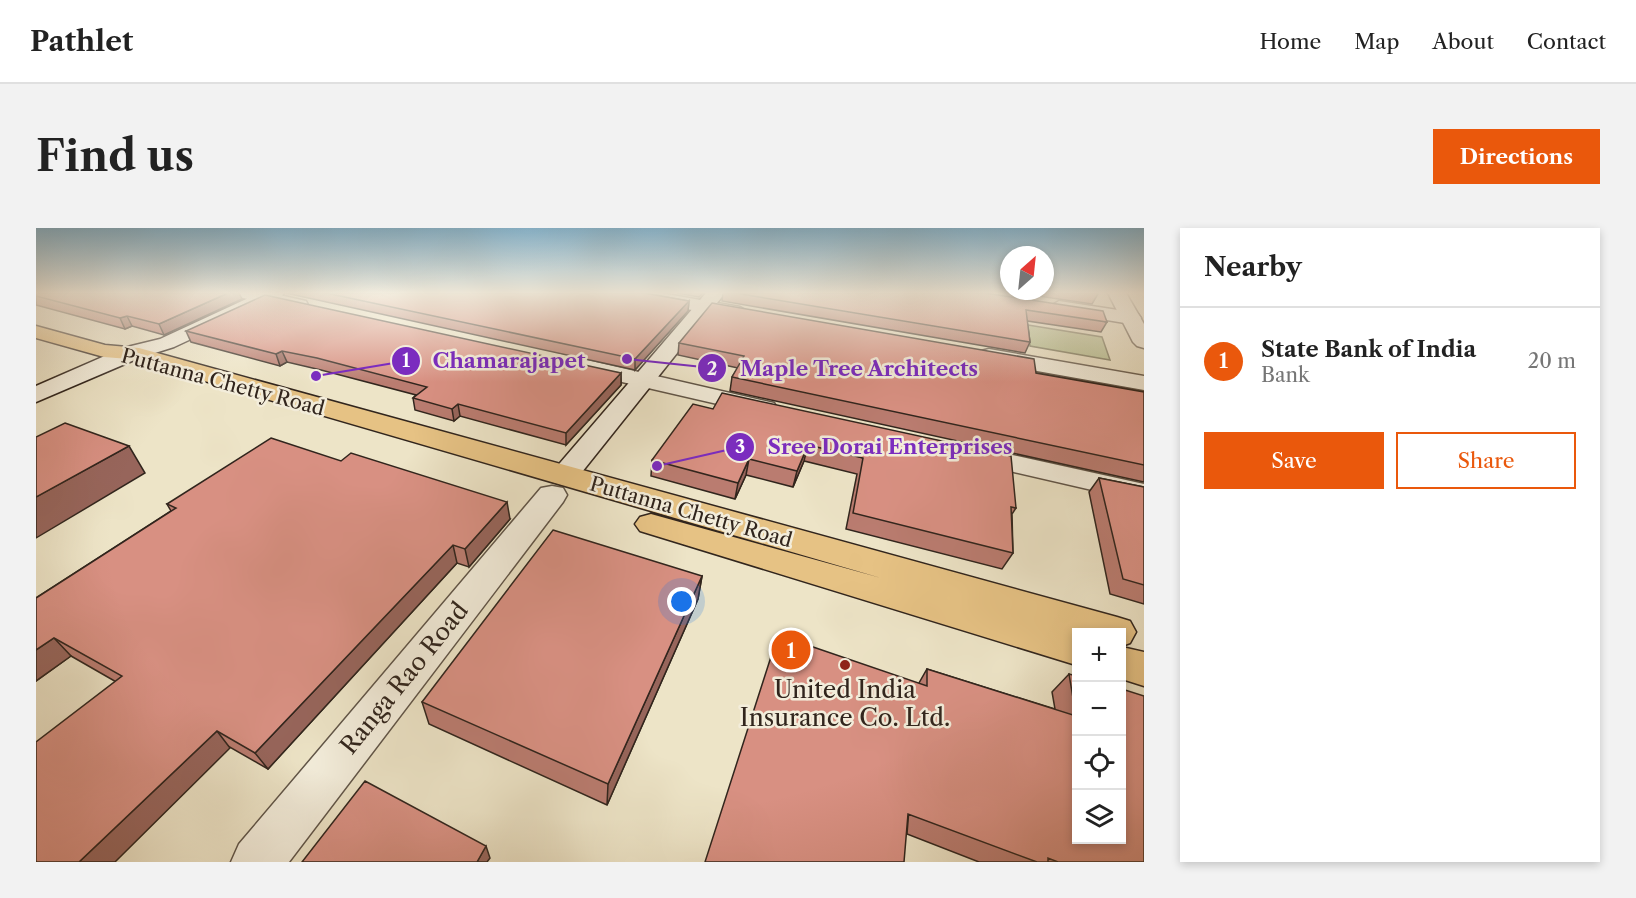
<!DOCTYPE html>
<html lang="en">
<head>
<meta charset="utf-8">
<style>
  body { margin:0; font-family:"Libre Caslon Text",serif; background:#f2f2f2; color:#222 }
  .controls { position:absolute; right:18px; bottom:18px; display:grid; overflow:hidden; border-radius:0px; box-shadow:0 3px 9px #0003 }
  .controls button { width:54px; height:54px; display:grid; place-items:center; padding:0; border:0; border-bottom:2px solid #e0e0e0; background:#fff; color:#222; font:30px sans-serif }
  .compass { position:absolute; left:964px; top:18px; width:54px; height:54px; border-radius:50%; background:#fff; box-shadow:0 3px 9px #0003; rotate:27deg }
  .you { position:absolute; left:646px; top:374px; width:21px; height:21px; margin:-15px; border:4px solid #fff; border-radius:50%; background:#1a73e8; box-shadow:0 0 0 9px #1a73e833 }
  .badge { display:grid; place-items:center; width:39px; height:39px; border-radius:50%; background:#ea580c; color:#fff; font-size:20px; font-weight:700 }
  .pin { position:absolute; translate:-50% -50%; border:3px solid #fff; box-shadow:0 2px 6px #0006 }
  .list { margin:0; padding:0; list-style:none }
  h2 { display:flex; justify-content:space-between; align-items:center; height:78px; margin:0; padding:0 24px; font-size:26px }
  h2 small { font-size:20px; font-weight:400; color:#767676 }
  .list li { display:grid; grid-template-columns:39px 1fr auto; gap:18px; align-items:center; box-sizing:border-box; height:108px; padding:0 24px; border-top:2px solid #e0e0e0 }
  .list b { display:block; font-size:22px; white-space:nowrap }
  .list p { margin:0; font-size:20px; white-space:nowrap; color:#767676 }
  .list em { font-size:20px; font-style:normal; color:#767676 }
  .actions { display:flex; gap:12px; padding:18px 24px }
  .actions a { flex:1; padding:14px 0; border:2px solid #ea580c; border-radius:0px; text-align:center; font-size:21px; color:#ea580c }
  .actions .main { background:#ea580c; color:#fff }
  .icon { flex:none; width:33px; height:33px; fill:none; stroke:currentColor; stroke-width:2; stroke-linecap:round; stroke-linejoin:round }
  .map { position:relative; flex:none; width:1108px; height:634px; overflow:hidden; border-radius:0px }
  header { display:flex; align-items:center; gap:36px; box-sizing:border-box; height:84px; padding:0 30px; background:#fff; border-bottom:2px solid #e0e0e0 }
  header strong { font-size:28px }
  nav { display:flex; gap:33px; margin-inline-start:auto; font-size:21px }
  .intro { display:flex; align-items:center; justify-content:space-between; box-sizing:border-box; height:144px; padding:0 36px }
  h1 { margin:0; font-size:42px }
  .button { padding:15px 27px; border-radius:0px; background:#ea580c; color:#fff; font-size:21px; font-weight:700 }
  main { display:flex; gap:36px; padding:0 36px }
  aside { flex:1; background:#fff; border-radius:0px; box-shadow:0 3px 9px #0003 }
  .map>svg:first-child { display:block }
  .green { fill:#bac494; stroke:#767458; stroke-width:1.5 }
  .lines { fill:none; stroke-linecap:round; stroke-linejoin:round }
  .minor-casing { stroke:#605548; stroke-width:3 }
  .tertiary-casing { stroke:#605548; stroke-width:3 }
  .secondary-casing { stroke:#31251d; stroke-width:3 }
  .primary-casing { stroke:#31251d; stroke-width:3 }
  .minor { fill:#f3eddb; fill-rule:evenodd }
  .tertiary { fill:#f3eddb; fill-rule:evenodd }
  .secondary { fill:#f3eddb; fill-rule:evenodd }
  .primary { fill:#e6c284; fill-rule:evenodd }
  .wall { fill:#ba7c70; stroke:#31251d; stroke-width:1.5 }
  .shaded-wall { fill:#97655b; stroke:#31251d; stroke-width:1.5 }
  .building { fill:#d89082; stroke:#31251d; stroke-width:1.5 }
  .poi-dot { fill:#8f2418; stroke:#f3eddb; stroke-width:2 }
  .labels { text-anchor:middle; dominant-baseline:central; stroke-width:5; stroke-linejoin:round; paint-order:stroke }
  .street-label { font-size:20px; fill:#31251d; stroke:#f3eddb }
  .near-street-label { font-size:24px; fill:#31251d; stroke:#f3eddb }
  .near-poi-label { font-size:24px; fill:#31251d; stroke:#f3eddb }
  .leader { fill:none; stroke:#7b2cbf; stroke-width:2 }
  .callout-dot { fill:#7b2cbf; stroke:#f3eddb; stroke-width:2 }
  .mark-label { font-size:18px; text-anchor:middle; font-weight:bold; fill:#fff }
  .callout-label { font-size:21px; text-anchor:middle; font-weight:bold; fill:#7b2cbf; stroke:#f3eddb; stroke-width:5; stroke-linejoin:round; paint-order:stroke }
</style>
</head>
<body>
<header>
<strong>Pathlet</strong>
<nav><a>Home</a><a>Map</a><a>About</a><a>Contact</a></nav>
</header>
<div class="intro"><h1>Find us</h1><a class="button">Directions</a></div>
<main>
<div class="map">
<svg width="1108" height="634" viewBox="0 0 1108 634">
  <rect width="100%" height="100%" fill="#ede4c7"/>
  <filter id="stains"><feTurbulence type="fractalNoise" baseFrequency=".00333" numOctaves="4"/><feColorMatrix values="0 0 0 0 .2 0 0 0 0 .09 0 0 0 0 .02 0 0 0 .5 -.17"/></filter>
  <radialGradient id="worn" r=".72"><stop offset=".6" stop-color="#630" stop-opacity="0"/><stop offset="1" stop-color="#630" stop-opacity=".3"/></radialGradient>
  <path class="green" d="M 992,97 L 1066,109 L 1074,132 L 994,118 Z"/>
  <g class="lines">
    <g class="minor-casing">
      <path id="minor" d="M 200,65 L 235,65 L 270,73 L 272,77 L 263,83 L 203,69 Z
        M 1023,73 L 1095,84 L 1102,86 L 1105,90 L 1102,94 L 1095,96 L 1016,83 L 1013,79 Z
        M 542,130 L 738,175 L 741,180 L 738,185 L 729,187 L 534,142 L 531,137 L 534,132 Z
        M 931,217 L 1108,256 L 1108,274 L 921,231 L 917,225 L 921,219 Z"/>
    </g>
    <g class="tertiary-casing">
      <path id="tertiary" d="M 583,65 L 625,65 L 704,79 L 714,85 L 704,91 L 592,70 Z
        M 1072,65 L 1090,65 L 1108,96 L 1108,120 L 1101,118 L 1097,114 Z
        M 953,121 L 1108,148 L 1108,162 L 945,133 L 942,128 L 945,123 Z
        M 516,258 L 527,260 L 531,267 L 527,274 L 253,634 L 195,634 L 203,616 L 505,260 Z"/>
    </g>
    <g class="secondary-casing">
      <path id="secondary" d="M 223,65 L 248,65 L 245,69 L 138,119 L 103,130 L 0,174 L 0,158 L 87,120 L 124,111 Z
        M 670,65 L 689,65 L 538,254 L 528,257 L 518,254 L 514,248 L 518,242 Z"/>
    </g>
    <g class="primary-casing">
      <path id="primary" d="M 0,98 L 69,117 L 103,120 L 1081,389 L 1094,393 L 1100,404 L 1094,415 L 1086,418 L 1086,404 L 1040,404 L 1040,437 L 604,303 L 599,296 L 604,289 L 615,286 L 845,350 L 93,131 L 68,129 L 0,110 Z
        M 1086,419 L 1108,424 L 1108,458 L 1086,451 Z"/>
    </g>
    <use href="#minor" class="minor"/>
    <use href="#tertiary" class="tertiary"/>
    <use href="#secondary" class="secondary"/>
    <use href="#primary" class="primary"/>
  </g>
  <path class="wall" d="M 0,65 L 206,71 L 128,107 L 96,98 L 89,101 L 0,77 Z
    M 250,65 L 608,65 L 653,73 L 652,83 L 599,142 Z
    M 641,65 L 667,65 L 663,69 Z
    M 687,65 L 949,65 L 1071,94 L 1065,104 L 991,93 L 994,114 L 989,125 L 686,73 Z
    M 983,65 L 1062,65 L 1062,66 L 1056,76 Z
    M 150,103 L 585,145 L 585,157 L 530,217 L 424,188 L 418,193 L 379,182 L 377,170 L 380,167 L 285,142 L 251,134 L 244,138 L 155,114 Z
    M 643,115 L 1000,145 L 1108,164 L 1108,254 L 694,163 L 696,149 L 702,140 L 642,127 Z
    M 677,181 L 980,280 L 976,286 L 977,325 L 966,341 L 810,301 L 821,246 L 768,233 L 757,259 L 710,247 L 699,271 L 615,248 L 616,232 Z
    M 1063,250 L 1108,259 L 1108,376 L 1074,366 L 1053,264 Z
    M 131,276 L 474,291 L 433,339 L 421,335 L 232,541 L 35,428 L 0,453 L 0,370 L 135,283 Z
    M 666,348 L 662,371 L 571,577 L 393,496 L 386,474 Z
    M 891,441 L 1019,481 L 1016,464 L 1033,446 L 1108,634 L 943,634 L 871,606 L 883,455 Z"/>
  <path class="shaded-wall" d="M 192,65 L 203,65 L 206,71 L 128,107 L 123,96 Z
    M 653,73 L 652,83 L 599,142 L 599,131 Z
    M 91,88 L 96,98 L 89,101 L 84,90 Z
    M 246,123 L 251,134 L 244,138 L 240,126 Z
    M 585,145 L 585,157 L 530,217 L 530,205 Z
    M 422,176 L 424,188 L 418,193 L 416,181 Z
    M 772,217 L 768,233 L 757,259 L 761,243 Z
    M 93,218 L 109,245 L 0,310 L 0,269 Z
    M 713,231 L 710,247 L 699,271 L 702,255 Z
    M 471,274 L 474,291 L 433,339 L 429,321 Z
    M 417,317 L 421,335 L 232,541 L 219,525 Z
    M 666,348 L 662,371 L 571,577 L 572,556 Z
    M 18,410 L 35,428 L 0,453 L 0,422 Z
    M 181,503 L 194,520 L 79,634 L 43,634 Z
    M 450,618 L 454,630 L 451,634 L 441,634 Z"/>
  <path class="building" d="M 0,65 L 192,65 L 123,96 L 91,88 L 84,90 L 0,68 Z
    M 290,65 L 608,65 L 653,73 L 599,131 Z
    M 699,65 L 949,65 L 1067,83 L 1071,94 L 990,82 L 994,114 Z
    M 229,67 L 585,145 L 530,205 L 422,176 L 416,181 L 377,170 L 391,159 L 281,130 L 246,123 L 240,126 L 150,103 Z
    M 676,75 L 998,131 L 1000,145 L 1108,164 L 1108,237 L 696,149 L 708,128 L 643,115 Z
    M 686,165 L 975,228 L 980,280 L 975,279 L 977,325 L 817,285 L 827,230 L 772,217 L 761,243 L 713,231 L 702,255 L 616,232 L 657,176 L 677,181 Z
    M 29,195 L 93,218 L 0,269 L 0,209 Z
    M 235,210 L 305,233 L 315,225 L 471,274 L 429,321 L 417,317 L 219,525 L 181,503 L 43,634 L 0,634 L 0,514 L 86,448 L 18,410 L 0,422 L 0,370 L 140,280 L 131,276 Z
    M 1063,250 L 1108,259 L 1108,357 L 1087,351 Z
    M 517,302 L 666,348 L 572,556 L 386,474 Z
    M 742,407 L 891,458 L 891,441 L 1040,488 L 1033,446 L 1041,448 L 1041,612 L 1086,612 L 1086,461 L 1108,468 L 1108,634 L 1022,634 L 1012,630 L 1012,634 L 1001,634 L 872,586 L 868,634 L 669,634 Z
    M 329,553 L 450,618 L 441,634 L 266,634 Z"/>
  <linearGradient id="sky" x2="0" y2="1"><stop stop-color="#88b8d3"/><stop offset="0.42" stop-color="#f7f3e6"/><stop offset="1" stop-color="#f7f3e6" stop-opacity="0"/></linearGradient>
  <rect width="1108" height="154" fill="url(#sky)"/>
  <circle class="poi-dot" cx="809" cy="437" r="6"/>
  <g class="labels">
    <g class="street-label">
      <text transform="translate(187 154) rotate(15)">Puttanna Chetty Road</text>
      <text transform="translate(655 284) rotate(16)">Puttanna Chetty Road</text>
    </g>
    <g class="near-street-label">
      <text transform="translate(368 450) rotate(-51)">Ranga Rao Road</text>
    </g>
    <g class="near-poi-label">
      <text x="809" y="461">United India<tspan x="809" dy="28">Insurance Co. Ltd.</tspan></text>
    </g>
  </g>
  <path class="leader" d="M280 148L370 133M591 131L676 140M621 238L704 219"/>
  <g class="callout-dot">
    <circle cx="280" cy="148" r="6"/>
    <circle cx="591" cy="131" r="6"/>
    <circle cx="621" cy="238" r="6"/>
    <circle cx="370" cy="133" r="15"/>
    <circle cx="676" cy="140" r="15"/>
    <circle cx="704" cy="219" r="15"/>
  </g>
  <g class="mark-label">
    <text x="370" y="139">1</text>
    <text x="676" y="147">2</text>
    <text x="704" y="225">3</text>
  </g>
  <g class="callout-label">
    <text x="473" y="140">Chamarajapet</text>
    <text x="823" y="148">Maple Tree Architects</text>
    <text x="854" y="226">Sree Dorai Enterprises</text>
  </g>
  <rect width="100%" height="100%" filter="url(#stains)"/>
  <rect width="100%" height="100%" fill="url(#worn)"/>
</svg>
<div class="controls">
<button>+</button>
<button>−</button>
<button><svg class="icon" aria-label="locate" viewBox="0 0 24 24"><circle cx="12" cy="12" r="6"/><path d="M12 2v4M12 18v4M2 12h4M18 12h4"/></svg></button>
<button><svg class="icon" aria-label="layers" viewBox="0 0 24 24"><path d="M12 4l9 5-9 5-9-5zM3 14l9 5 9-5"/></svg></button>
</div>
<svg class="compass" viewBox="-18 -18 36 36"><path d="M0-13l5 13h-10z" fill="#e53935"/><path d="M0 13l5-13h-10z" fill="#767676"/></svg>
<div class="you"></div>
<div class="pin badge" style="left:755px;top:422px">1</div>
</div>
<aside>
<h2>Nearby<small></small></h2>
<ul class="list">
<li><span class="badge">1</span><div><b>State Bank of India</b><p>Bank</p></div><em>20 m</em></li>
</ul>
<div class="actions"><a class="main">Save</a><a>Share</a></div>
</aside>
</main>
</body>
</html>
